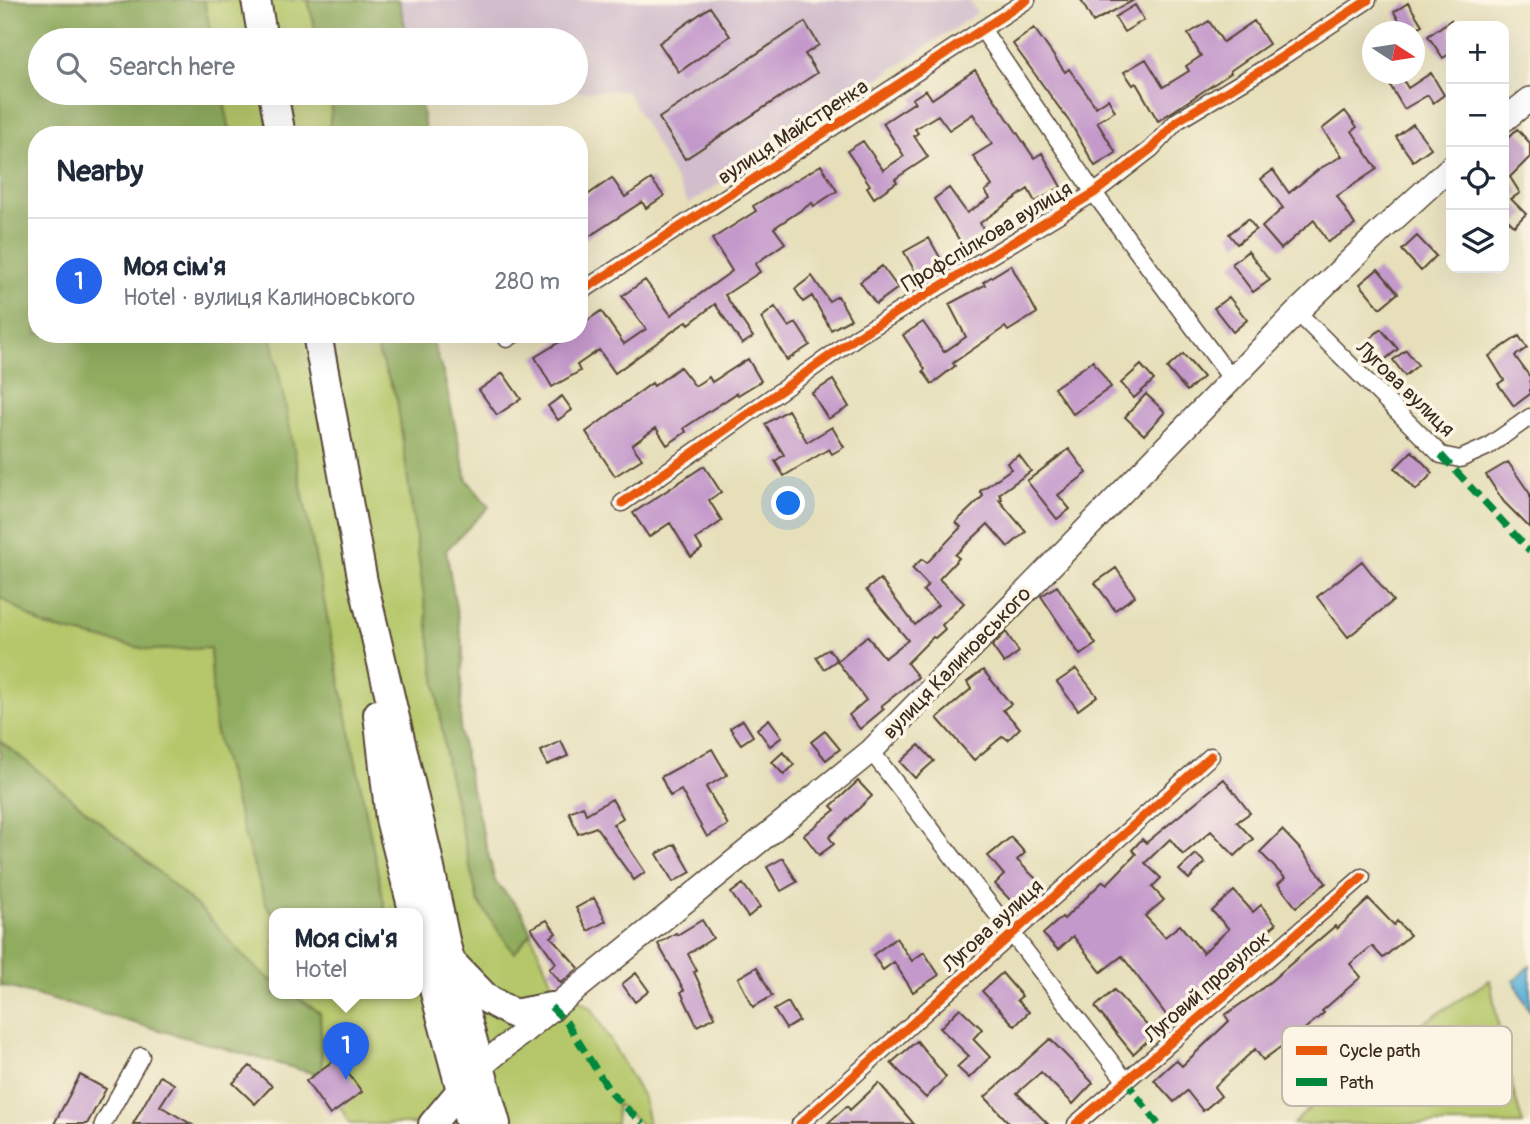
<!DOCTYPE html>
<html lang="en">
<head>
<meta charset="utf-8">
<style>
  body { margin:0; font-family:Pangolin,sans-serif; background:#f2f2f3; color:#1f2937 }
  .controls { position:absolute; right:21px; top:21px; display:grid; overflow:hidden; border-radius:14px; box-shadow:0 7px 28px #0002 }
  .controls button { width:63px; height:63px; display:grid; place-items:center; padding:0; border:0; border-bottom:2px solid #e0e1e3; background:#fff; color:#1f2937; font:35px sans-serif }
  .compass { position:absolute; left:1362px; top:21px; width:63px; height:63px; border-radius:50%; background:#fff; box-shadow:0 7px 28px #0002; rotate:102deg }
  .you { position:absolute; left:789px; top:504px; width:24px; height:24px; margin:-18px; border:5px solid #fff; border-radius:50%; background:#1a73e8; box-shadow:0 0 0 10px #1a73e833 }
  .badge { display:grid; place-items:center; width:46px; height:46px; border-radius:50%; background:#2563eb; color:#fff; font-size:23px; font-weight:700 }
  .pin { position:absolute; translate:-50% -58px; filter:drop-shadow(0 2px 4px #0008) }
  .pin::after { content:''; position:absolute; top:37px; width:24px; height:21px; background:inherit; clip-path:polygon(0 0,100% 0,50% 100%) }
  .popup { position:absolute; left:269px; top:908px; width:154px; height:91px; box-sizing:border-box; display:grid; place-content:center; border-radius:14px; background:#fff; filter:drop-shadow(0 2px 5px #0005); font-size:23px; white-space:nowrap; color:#747a83 }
  .popup b { font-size:26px; color:#1f2937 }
  .popup::after { content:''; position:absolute; left:50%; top:100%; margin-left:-14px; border:14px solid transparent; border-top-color:#fff }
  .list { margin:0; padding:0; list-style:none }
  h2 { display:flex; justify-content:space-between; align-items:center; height:91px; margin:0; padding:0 28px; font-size:30px }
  h2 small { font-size:23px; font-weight:400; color:#747a83 }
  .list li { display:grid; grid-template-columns:46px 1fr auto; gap:21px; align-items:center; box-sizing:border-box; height:126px; padding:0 28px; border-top:2px solid #e0e1e3 }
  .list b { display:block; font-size:26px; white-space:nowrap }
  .list p { margin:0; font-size:23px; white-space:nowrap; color:#747a83 }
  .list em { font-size:23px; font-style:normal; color:#747a83 }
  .icon { flex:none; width:38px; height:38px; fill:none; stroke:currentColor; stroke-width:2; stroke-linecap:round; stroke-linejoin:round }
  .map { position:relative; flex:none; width:1530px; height:1124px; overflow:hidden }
  .search { position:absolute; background:#fff; box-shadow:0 7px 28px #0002; left:28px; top:28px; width:560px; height:77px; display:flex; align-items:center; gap:18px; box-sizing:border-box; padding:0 24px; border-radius:38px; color:#747a83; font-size:26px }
  .panel { position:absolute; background:#fff; box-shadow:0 7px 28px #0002; left:28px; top:126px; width:560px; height:217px; border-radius:28px }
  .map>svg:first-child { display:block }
  .industrial { fill:#d1bdcc }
  .green { fill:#b5c76a; stroke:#787844; stroke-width:2 }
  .forest { fill:#90ac5e; stroke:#666b3e; stroke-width:2 }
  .water { fill:#5cb0d8; stroke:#4c6d7b; stroke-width:2 }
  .building { fill:#c398ca }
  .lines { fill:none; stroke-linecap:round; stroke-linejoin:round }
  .minor-casing { stroke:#554535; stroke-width:19 }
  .secondary-casing { stroke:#554535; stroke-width:26 }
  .primary-casing { stroke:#554535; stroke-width:30 }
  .trunk-casing { stroke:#554535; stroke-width:32 }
  .minor { stroke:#fff; stroke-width:16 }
  .secondary { stroke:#fff; stroke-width:23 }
  .primary { stroke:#fff; stroke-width:26 }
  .trunk { stroke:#fff; stroke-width:28 }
  .quiet { stroke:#00873e; stroke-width:7; stroke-dasharray:14 7; stroke-linecap:butt }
  .cycleway-casing { stroke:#fcf5e5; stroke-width:13 }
  .cycleway { stroke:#e8590c; stroke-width:9 }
  .labels { text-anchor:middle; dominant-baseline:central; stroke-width:7; stroke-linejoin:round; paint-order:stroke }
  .street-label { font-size:21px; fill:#3b2a1e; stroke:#fcf5e5 }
  .key { fill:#fcf5e5; stroke:#c2b8a9; stroke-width:2 }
  .key-label { font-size:19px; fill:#3b2a1e }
</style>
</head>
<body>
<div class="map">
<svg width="1530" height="1124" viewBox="0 0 1530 1124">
  <rect width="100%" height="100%" fill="#fcf5e5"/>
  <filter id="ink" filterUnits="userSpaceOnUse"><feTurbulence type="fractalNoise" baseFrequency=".0143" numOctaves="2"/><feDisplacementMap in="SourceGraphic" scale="14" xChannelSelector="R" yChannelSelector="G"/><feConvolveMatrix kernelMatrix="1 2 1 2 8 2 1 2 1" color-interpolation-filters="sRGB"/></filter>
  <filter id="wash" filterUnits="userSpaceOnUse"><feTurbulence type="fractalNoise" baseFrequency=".00686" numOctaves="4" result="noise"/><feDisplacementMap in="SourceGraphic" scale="28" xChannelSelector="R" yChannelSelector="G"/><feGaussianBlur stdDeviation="1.57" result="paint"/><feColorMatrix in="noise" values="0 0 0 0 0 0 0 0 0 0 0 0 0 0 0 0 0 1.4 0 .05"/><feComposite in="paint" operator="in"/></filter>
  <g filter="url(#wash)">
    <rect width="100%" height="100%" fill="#e6dfba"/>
    <path class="industrial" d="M 399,0 L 969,0 L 977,13 L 689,204 L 626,90 L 576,92 L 576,40 L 408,40 Z
      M 419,93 L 554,93 L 420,97 Z"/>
    <path class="green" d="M 204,0 L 308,0 L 318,40 L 212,40 Z
      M 222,93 L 330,93 L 332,106 L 328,135 L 231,135 Z
      M 271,334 L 376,334 L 379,355 L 397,399 L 447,765 L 478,901 L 514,952 L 531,933 L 552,983 L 592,1009 L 643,1097 L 649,1124 L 641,1124 L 617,1104 L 616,1124 L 350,1124 L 322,1076 L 320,1013 L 292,994 L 418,994 L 418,914 L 386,914 Z
      M 0,597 L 45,626 L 150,650 L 210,648 L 215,729 L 267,906 L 274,916 L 274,982 L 258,972 L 51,781 L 0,741 Z
      M 1490,980 L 1506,1066 L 1523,1124 L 1293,1124 L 1351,1069 Z"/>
    <path class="forest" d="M 0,0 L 204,0 L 212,40 L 40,40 L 40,93 L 222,93 L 231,135 L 37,135 L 37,334 L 271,334 L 386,914 L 274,914 L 274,916 L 267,906 L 249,851 L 215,729 L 210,648 L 150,650 L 45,626 L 0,597 Z
      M 308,0 L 399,0 L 408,40 L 318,40 Z
      M 330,93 L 419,93 L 426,135 L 328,135 L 332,106 Z
      M 376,334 L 430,334 L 444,376 L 467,480 L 489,507 L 446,550 L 463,648 L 460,732 L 469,778 L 495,881 L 522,912 L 531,933 L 514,953 L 478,901 L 447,765 L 397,399 L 379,355 Z
      M 0,741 C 68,794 134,850 198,907 C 225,931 244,963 274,982 L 274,994 L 292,994 L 320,1013 L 322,1076 L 0,985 Z"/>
    <path class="water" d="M 1530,965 L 1530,1012 L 1514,981 Z"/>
    <g id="blocks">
      <path class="building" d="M 1081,0 L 1134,0 L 1093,22 Z
        M 1408,3 L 1422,25 L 1411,32 L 1406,32 L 1394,12 Z
        M 1135,5 L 1144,20 L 1124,32 L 1115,17 Z
        M 710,7 L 730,36 L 679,72 L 659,43 Z
        M 1451,20 L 1451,53 L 1443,58 L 1428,36 Z
        M 1209,21 L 1223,42 L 1254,21 L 1269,44 L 1230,71 L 1231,73 L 1158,121 L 1136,83 L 1133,85 L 1124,72 L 1146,59 L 1163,87 L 1189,71 L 1186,66 L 1201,56 L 1188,34 Z
        M 805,22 L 819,45 L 805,54 L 817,73 L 685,159 L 659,118 Z
        M 1034,28 L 1065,72 L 1069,69 L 1096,107 L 1108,99 L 1115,111 L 1097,122 L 1116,153 L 1095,166 L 1071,124 L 1013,44 Z
        M 975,70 L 1034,158 L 1042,153 L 1061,187 L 1035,202 L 1028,189 L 980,223 L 985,232 L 963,246 L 934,199 L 949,188 L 967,213 L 990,198 L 985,191 L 992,186 L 973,156 L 992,144 L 973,114 L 949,130 L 938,115 L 915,129 L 918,133 L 914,136 L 928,157 L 895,179 L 897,182 L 874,198 L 867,187 L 870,185 L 847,151 L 863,141 L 883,170 L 904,156 L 883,123 L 915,102 L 912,99 L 926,90 L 932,99 Z
        M 1431,73 L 1444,95 L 1433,103 L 1428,95 L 1404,109 L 1390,85 L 1402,78 L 1408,88 Z
        M 1345,111 L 1357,127 L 1352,131 L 1377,169 L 1337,196 L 1355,225 L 1328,242 L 1314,220 L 1281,249 L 1262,227 L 1283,208 L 1261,179 L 1273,170 L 1289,193 L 1319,169 L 1342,156 L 1322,129 Z
        M 1413,124 L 1431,148 L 1413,161 L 1396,137 Z
        M 1517,129 L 1530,143 L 1530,157 L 1510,177 L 1520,193 L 1511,199 L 1526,214 L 1514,226 L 1504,216 L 1504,142 Z
        M 821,165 L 837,191 L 814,206 L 812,203 L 774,228 L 785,243 L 755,264 L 760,272 L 725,295 L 753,337 L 742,344 L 715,304 L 689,324 L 687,321 L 615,373 L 599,350 L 577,365 L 580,371 L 552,387 L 535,357 L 573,334 L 579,334 L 579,326 L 601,311 L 624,344 L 646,329 L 622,296 L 645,280 L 671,315 L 732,271 L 712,239 L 756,211 L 753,206 Z
        M 612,178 L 625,197 L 651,179 L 664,196 L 646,208 L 642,202 L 579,243 L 579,201 Z
        M 1248,219 L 1256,229 L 1237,244 L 1229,234 Z
        M 1417,236 L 1436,256 L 1421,271 L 1402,250 Z
        M 929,238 L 942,261 L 917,275 L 904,252 Z
        M 1248,251 L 1270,280 L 1253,292 L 1232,264 Z
        M 1011,265 L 1037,313 L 1008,331 L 1005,327 L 953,363 L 955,366 L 932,384 L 923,371 L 925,369 L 903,335 L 923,322 L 944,352 L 966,337 L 949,304 L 985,285 L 983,282 Z
        M 882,266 L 898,288 L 876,304 L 860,282 Z
        M 1378,269 L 1398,293 L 1380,308 L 1360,284 Z
        M 812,276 L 829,301 L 838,296 L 851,319 L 831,330 L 812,296 L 803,302 L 795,289 Z
        M 1229,297 L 1247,320 L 1233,332 L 1214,308 Z
        M 775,307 L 789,327 L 796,323 L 810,345 L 787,360 L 761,318 Z
        M 1381,329 L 1398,349 L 1382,362 L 1366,342 Z
        M 1519,336 L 1527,348 L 1515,356 L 1530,377 L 1530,394 L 1514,406 L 1498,384 L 1504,380 L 1489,356 Z
        M 1406,350 L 1418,365 L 1405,376 L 1393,360 Z
        M 1183,354 L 1203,377 L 1187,391 L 1167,368 Z
        M 748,359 L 761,381 L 738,395 L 737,393 L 684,428 L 686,432 L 667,445 L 656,428 L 632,445 L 642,459 L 615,476 L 586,432 L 652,383 L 654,386 L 680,367 L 695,386 L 709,377 L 712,382 Z
        M 1093,361 L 1111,387 L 1073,414 L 1054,388 Z
        M 1141,365 L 1154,380 L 1134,398 L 1121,383 Z
        M 503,373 L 521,399 L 497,415 L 479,390 Z
        M 833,380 L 849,407 L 828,419 L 812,393 Z
        M 1146,394 L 1165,412 L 1144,435 L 1125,417 Z
        M 562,396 L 572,410 L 558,420 L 548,406 Z
        M 788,410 L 807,442 L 832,427 L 844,447 L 832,454 L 829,449 L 784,476 L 775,461 L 784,455 L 765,424 Z
        M 1069,449 L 1087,473 L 1058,495 L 1070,509 L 1057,519 L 1027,481 Z
        M 1412,451 L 1433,473 L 1416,490 L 1395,468 Z
        M 1019,455 L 1031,471 L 999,494 L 1002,499 L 999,500 L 1026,532 L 1008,547 L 988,524 L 955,555 L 959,558 L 939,579 L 964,603 L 942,625 L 945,629 L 935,638 L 933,637 L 907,663 L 918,677 L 881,706 L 884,709 L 860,729 L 849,715 L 866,700 L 837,661 L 867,636 L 885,658 L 908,640 L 866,590 L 880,579 L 915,625 L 938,605 L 923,591 L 928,585 L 912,568 L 922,559 L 927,563 L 961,527 L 956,522 L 983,496 L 980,491 L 1011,469 L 1007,463 Z
        M 1508,462 L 1530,494 L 1530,528 L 1504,502 L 1486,475 Z
        M 704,466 L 721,492 L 709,500 L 722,521 L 696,539 L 702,549 L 691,557 L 670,523 L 649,537 L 633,513 Z
        M 1362,561 L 1393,601 L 1348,637 L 1317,597 Z
        M 1116,568 L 1135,596 L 1115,610 L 1095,583 Z
        M 1057,586 L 1096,644 L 1080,655 L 1041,596 Z
        M 1006,632 L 1019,652 L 1004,663 L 992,646 Z
        M 829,649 L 837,660 L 824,669 L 816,657 Z
        M 1076,669 L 1097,696 L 1078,710 L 1057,682 Z
        M 983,670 L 1011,704 L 1003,710 L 1020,728 L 1008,740 L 1003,736 L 974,760 L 937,718 L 971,689 L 967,682 Z
        M 769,719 L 782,737 L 770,746 L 757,729 Z
        M 743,720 L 753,736 L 741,744 L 730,728 Z
        M 825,731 L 840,749 L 826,760 L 811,742 Z
        M 561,741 L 568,756 L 547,765 L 541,751 Z
        M 919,745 L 934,761 L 915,778 L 900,762 Z
        M 712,749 L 727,775 L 706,787 L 728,825 L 707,837 L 681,790 L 670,796 L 661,777 Z
        M 783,752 L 794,765 L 784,775 L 772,762 Z
        M 1224,779 L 1250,813 L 1237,822 L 1253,839 L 1235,856 L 1211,831 L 1183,855 L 1170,839 L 1145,863 L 1161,878 L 1152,887 L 1164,900 L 1145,916 L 1165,937 L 1180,925 L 1203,953 L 1229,929 L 1212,911 L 1234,891 L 1253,912 L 1261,905 L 1276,924 L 1242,952 L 1170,1020 L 1122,956 L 1101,972 L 1073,936 L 1058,950 L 1043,934 L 1062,917 L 1064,919 L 1103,881 L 1107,884 L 1136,854 L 1132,850 L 1142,839 L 1146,843 Z
        M 858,781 L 872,796 L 829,837 L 834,844 L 819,855 L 804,835 L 835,810 L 831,806 Z
        M 612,799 L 623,818 L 613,824 L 645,872 L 634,880 L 596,827 L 578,834 L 569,812 L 583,806 L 586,814 Z
        M 1282,830 L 1299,848 L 1326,883 L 1296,907 L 1278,884 L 1285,878 L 1260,852 Z
        M 1011,837 L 1025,853 L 1017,860 L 1037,880 L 1014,904 L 995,884 L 1004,875 L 988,856 Z
        M 675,844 L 691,872 L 673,882 L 657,854 Z
        M 1196,854 L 1205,863 L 1189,879 L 1179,870 Z
        M 783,858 L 797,882 L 781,891 L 767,867 Z
        M 743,884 L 760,907 L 748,917 L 731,893 Z
        M 594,898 L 606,921 L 588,931 L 576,908 Z
        M 1369,899 L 1394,925 L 1397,921 L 1410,935 L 1383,958 L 1372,946 L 1350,964 L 1361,977 L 1322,1011 L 1324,1013 L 1302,1031 L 1263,1060 L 1255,1049 L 1214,1087 L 1221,1096 L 1203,1111 L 1187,1091 L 1174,1102 L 1154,1080 L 1176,1060 L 1182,1066 L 1229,1021 L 1225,1015 L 1258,992 L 1335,926 L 1337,929 Z
        M 547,920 L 556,933 L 551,937 L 579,968 L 561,983 L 549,969 L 556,963 L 531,928 Z
        M 702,920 L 713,938 L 688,954 L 697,971 L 694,972 L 715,1017 L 697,1026 L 681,992 L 684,990 L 658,944 L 676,933 L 677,935 Z
        M 896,938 L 912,961 L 924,952 L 939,975 L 913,992 L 894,962 L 883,970 L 873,955 Z
        M 757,967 L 772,996 L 753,1007 L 738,978 Z
        M 636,973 L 649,991 L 635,1002 L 622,984 Z
        M 1002,973 L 1022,996 L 1017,1000 L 1029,1012 L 1015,1026 L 982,991 Z
        M 1114,990 L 1155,1034 L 1133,1054 L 1095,1007 Z
        M 788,1002 L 799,1021 L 786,1029 L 774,1010 Z
        M 960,1008 L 982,1029 L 973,1039 L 990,1057 L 969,1078 L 957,1067 L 969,1056 L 940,1028 Z
        M 1050,1039 L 1093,1083 L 1073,1104 L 1041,1072 L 1017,1093 L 1048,1124 L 1010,1124 L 985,1097 Z
        M 917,1041 L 946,1077 L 926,1098 L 891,1063 Z
        M 337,1058 L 362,1092 L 330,1115 L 306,1081 Z
        M 250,1066 L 272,1086 L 255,1104 L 233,1083 Z
        M 80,1075 L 106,1089 L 87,1124 L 54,1124 Z
        M 160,1076 L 174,1084 L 160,1106 L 191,1124 L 133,1124 Z
        M 879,1083 L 914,1124 L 827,1124 L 847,1106 L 850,1110 Z"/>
    </g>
  </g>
  <g filter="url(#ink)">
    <use href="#blocks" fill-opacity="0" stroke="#554535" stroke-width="2"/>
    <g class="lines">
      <g class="minor-casing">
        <path id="minor" d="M 982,29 L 1094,193 L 1233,381
          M 579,293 L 1027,0
          M 1297,312 L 1441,455 L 1460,459 L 1487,447 L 1530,417
          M 507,339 L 515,334
          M 622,503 L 858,336 L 1094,193 L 1151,149 L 1177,121 L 1265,68 L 1368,0
          M 871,751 L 1125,1080
          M 103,1124 L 141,1056
          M 800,1124 L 1211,756
          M 1076,1124 L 1362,877"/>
      </g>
      <g class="secondary-casing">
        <path id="secondary" d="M 1504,120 L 1530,99
          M 480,1067 L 871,751 L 1297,312 L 1383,229 L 1451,167"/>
      </g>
      <g class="primary-casing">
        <path id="primary" d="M 432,1124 L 472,1076"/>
      </g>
      <g class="trunk-casing">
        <path id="trunk" d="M 256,0 L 263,40
          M 273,93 L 281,135
          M 317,334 L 363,582 L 427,854 L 446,945 L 496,1124
          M 378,714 L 390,819 L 414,914
          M 418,929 L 470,1124
          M 452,963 L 487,999 L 514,1014 L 551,1007"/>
      </g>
      <use href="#minor" class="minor"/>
      <use href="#secondary" class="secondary"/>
      <use href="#primary" class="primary"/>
      <use href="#trunk" class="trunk"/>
      <path class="quiet" d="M 1441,455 L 1530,551
        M 551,1007 L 567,1023 L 611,1093 L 643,1124
        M 1125,1080 L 1158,1124"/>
      <g class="cycleway-casing">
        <path id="cycleway" d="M 579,293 L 1027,0
          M 622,503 L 858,336 L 1094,193 L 1151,149 L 1177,121 L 1265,68 L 1368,0
          M 800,1124 L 1211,756
          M 1076,1124 L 1362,877"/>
      </g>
      <use href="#cycleway" class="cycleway"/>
    </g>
  </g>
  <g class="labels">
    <g class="street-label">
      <text transform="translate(793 132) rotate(-33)">вулиця Майстренка</text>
      <text transform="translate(987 237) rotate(-31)">Профспілкова вулиця</text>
      <text transform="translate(1405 389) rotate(44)">Лугова вулиця</text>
      <text transform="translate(957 663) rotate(-46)">вулиця Калиновського</text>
      <text transform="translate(993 926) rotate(-42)">Лугова вулиця</text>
      <text transform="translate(1207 987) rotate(-41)">Луговий провулок</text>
    </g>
  </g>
  <rect x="1282" y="1026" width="230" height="80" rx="10" class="key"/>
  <rect x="1296" y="1046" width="31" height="9" fill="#e8590c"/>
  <rect x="1296" y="1078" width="31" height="8" fill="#00873e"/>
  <g class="key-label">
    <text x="1339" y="1057">Cycle path</text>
    <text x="1339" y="1089">Path</text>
  </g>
</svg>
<div class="controls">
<button>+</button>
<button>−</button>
<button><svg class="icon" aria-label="locate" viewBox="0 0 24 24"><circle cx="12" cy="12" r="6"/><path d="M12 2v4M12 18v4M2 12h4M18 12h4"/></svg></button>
<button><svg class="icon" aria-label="layers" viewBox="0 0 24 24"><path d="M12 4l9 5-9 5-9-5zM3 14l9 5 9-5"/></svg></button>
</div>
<svg class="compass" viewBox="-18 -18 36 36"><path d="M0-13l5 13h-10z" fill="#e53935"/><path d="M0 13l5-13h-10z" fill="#747a83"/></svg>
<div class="you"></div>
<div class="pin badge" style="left:346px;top:1080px">1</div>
<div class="popup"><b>Моя сім'я</b>Hotel</div>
<div class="search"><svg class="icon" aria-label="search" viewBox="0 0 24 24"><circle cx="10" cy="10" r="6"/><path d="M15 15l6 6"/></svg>Search here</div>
<section class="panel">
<h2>Nearby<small></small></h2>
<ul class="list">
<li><span class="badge">1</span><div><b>Моя сім'я</b><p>Hotel · вулиця Калиновського</p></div><em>280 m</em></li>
</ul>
</section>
</div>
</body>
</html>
